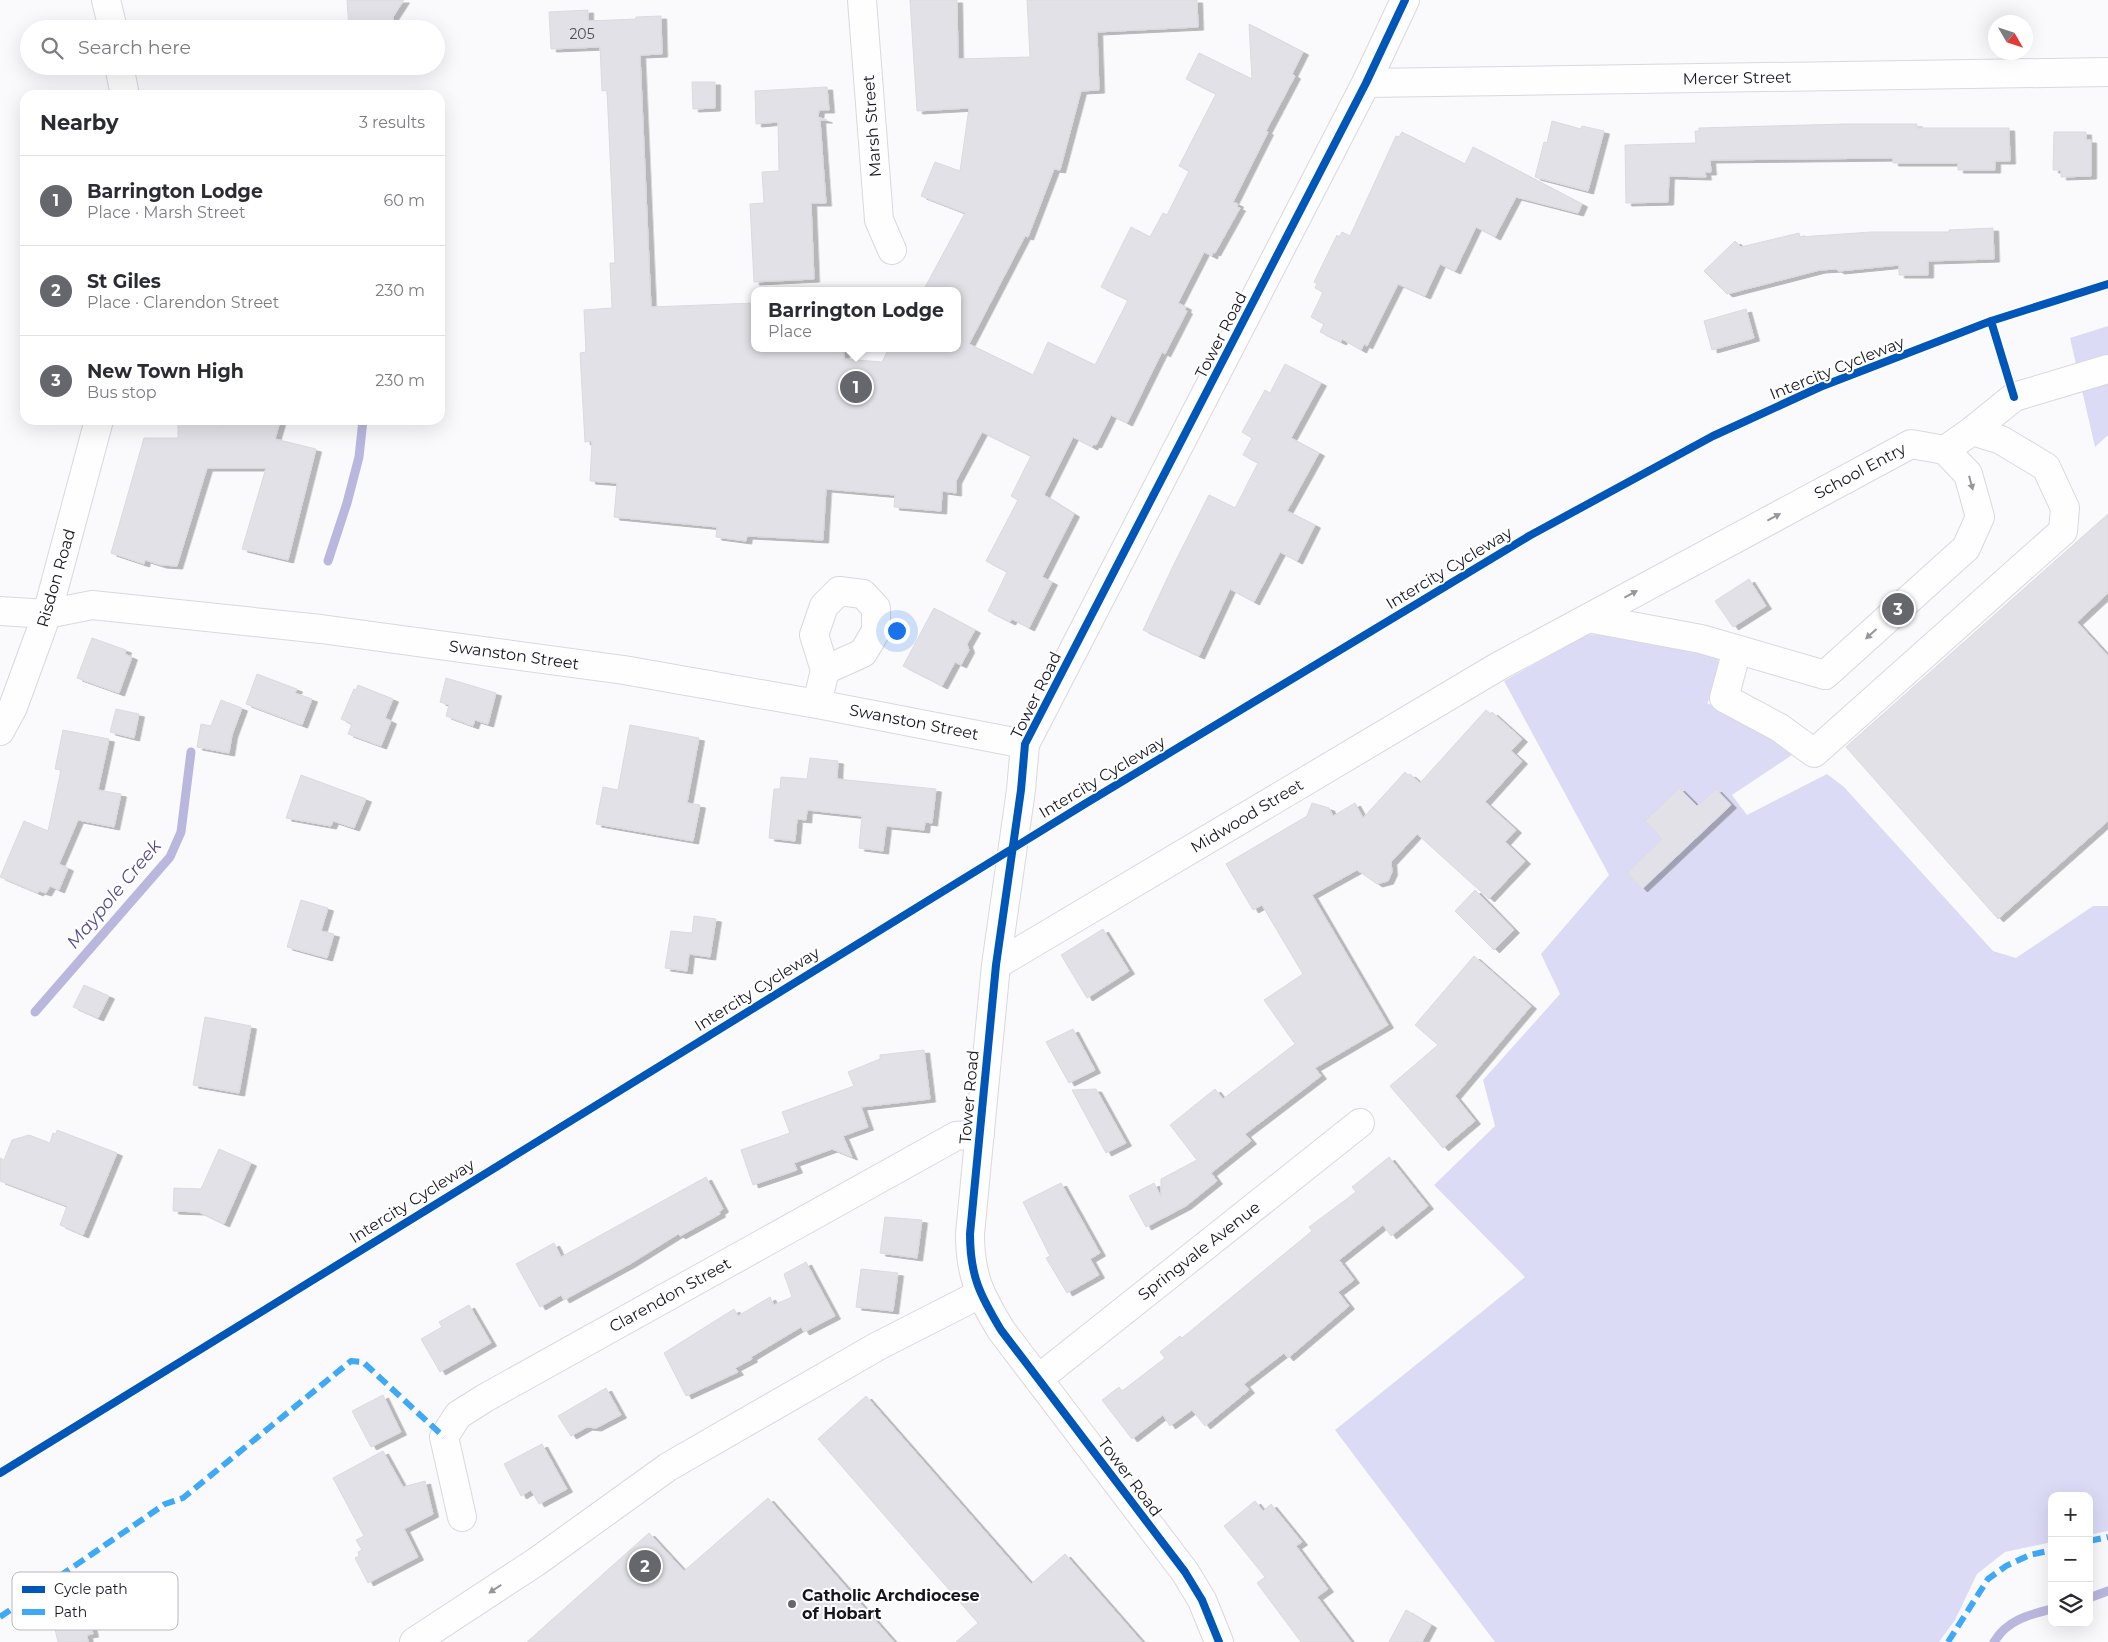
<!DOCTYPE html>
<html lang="en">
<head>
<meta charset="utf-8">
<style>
  body { margin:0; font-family:Montserrat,sans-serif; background:#f2f2f3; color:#2b2b33 }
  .controls { position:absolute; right:15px; bottom:15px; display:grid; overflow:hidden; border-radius:10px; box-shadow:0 5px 20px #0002 }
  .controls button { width:45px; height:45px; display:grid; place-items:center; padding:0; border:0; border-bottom:1px solid #e1e1e2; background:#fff; color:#2b2b33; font:25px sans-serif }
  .compass { position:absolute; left:1988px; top:15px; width:45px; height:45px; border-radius:50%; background:#fff; box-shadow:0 5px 20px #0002; rotate:129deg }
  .you { position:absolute; left:896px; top:630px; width:18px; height:18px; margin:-12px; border:4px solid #fff; border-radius:50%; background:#1a73e8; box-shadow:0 0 0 8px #1a73e833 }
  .badge { display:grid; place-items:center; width:32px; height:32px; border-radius:50%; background:#66666d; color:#fff; font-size:16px; font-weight:700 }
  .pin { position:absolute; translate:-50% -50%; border:2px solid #fff; box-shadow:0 1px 5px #0006 }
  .popup { position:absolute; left:751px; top:287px; width:210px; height:65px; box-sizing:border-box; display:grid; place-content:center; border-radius:10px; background:#fff; filter:drop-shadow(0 1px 4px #0005); font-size:16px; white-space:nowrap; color:#7c7c81 }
  .popup b { font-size:19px; color:#2b2b33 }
  .popup::after { content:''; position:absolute; left:50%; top:100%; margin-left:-10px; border:10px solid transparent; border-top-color:#fff }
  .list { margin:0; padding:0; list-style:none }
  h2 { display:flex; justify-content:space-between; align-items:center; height:65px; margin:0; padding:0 20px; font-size:21px }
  h2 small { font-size:16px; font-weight:400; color:#7c7c81 }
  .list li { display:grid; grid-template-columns:32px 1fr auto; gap:15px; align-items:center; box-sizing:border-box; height:90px; padding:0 20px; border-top:1px solid #e1e1e2 }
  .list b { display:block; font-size:19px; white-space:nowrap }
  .list p { margin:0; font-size:16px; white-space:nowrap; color:#7c7c81 }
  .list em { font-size:16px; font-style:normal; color:#7c7c81 }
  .icon { flex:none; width:28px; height:28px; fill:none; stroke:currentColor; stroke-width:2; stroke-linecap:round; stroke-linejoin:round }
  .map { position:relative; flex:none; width:2108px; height:1642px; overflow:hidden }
  .search { position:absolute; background:#fff; box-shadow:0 5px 20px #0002; left:20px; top:20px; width:425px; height:55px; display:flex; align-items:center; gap:12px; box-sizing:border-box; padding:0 18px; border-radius:28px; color:#7c7c81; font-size:19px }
  .panel { position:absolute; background:#fff; box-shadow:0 5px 20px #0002; left:20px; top:90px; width:425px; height:335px; border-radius:15px }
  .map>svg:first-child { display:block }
  .green { fill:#dcdbf6 }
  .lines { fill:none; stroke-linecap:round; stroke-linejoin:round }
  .stream { stroke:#b9b7de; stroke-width:9 }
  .building { fill:#e1e1e7; stroke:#dbdae1; filter:url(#shadow) }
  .minor-casing { stroke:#d8d8df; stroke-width:30 }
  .minor { stroke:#fefeff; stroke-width:28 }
  .quiet { stroke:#3fa9f5; stroke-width:6; stroke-dasharray:12 6; stroke-linecap:butt }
  .cycleway-casing { stroke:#fff; stroke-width:11 }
  .cycleway { stroke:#0057b8; stroke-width:8 }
  .oneway { fill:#96969b }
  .poi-dot { fill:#66666d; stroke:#fff; stroke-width:2 }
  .labels { text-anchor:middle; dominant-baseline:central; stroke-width:4; stroke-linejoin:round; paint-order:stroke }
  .number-label { font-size:14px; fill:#4d4c55 }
  .street-label { font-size:16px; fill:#171620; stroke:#fff }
  .poi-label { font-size:16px; font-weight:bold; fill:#171620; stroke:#fff; text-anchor:start }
  .water-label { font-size:18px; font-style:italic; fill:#534b8f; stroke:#fff }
  .key { fill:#fff; stroke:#b9b9bc; stroke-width:1 }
  .key-label { font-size:14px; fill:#171620 }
</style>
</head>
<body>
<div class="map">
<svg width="2108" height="1642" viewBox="0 0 2108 1642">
  <defs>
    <filter id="shadow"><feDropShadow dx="5.5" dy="3" stdDeviation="0" flood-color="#0004"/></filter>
  </defs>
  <rect width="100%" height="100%" fill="#fafafd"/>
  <path class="green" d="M 2108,326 L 2108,435 L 2095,447 L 2070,338 Z
    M 1588,634 L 1640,638 L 1718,658 L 1721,682 L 1707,703 C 1738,718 1768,731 1792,755 L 1732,795 L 1747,815 L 1827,774 L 1844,787 L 1993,951 L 2016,958 L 2093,906 L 2108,906 L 2108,1531 L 2089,1535 L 2089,1496 L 2052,1496 L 2052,1542 L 2005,1552 L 1977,1574 L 1955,1620 L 1939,1642 L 1495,1642 L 1335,1430 L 1525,1277 L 1434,1185 L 1495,1126 L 1483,1080 L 1560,994 L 1541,954 L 1609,875 L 1504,681 Z"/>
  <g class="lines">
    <path class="stream" d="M 328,561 L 347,503 L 359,457 L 363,420
      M 35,1012 L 170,857 L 181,832 L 191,752
      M 2089,1598 L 2108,1591
      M 1994,1642 C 2007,1620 2028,1615 2052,1609"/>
  </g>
  <path class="building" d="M 347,0 L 404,0 L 393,17 L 394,29 L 349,29 Z
    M 910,0 L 957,0 L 958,59 L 1030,57 L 1027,0 L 1197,0 L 1198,27 L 1097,32 L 1099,90 L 1081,91 L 1060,170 L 1054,169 L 1028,237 L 1025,236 L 969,344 L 1033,375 L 1048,342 L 1095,365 L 1128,300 L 1101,287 L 1131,227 L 1150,237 L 1163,213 L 1167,215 L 1189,171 L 1179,166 L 1216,94 L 1186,79 L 1199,53 L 1252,79 L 1249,24 L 1303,52 L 1292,74 L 1295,76 L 1266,131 L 1268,132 L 1233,202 L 1238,204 L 1237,207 L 1240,208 L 1215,253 L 1213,252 L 1212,256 L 1204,252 L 1178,303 L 1186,307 L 1185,310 L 1187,311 L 1165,354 L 1162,352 L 1127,423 L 1111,415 L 1096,445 L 1094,444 L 1092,447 L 1073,437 L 1044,495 L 1074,514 L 1042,577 L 1052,582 L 1029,628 L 1012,619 L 1010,622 L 988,611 L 1007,572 L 986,561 L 1018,500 L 1011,496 L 1031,456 L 982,432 L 956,481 L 956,493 L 942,491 L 941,511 L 894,507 L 895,495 L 826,489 L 823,540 L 747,536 L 746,541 L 716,537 L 717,527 L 614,517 L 617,483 L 590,481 L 592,441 L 585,442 L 580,353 L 586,352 L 584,310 L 612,308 L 610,263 L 615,263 L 607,90 L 602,91 L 600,47 L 551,49 L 549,12 L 588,10 L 588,21 L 636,19 L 636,17 L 661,16 L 662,54 L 640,55 L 651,307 L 755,303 L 755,348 L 844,348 L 844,359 L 882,362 L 889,348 L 957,348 L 957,291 L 923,291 L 965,213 L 921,196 L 935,162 L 960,171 L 969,108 L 917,111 Z
    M 692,82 L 715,82 L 715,108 L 693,109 Z
    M 827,87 L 829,110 L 819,110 L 818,117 L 827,120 L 820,120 L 826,203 L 811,203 L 814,279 L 754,282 L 750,204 L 764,203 L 762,172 L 779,171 L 778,122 L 756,124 L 755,91 Z
    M 1552,121 L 1581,129 L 1582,126 L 1604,131 L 1588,191 L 1535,177 L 1544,142 L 1547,143 Z
    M 1844,124 L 1917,124 L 1917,128 L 2009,128 L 2010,161 L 1995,161 L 1995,170 L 1958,170 L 1958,163 L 1893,163 L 1893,158 L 1710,160 L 1711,172 L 1705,172 L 1706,177 L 1669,176 L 1668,202 L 1626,203 L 1625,145 L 1696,143 L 1695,131 L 1699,131 L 1699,128 Z
    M 1402,132 L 1465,164 L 1473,147 L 1582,204 L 1578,213 L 1516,197 L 1495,237 L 1476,227 L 1455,271 L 1440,264 L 1425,296 L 1398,284 L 1367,346 L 1364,344 L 1361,350 L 1342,339 L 1341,342 L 1320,332 L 1324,324 L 1311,317 L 1323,292 L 1315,288 L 1317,284 L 1314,282 L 1337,235 L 1339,237 L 1342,232 L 1350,236 L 1396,136 L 1399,137 Z
    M 2054,132 L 2086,132 L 2086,140 L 2091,140 L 2091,176 L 2061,177 L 2061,170 L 2053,170 Z
    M 1993,228 L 1994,259 L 1928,261 L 1928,275 L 1899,275 L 1899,265 L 1839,271 L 1836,269 L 1820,270 L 1727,294 L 1704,271 L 1735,241 L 1741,247 L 1799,233 L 1800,237 L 1871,232 L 1949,232 L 1949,230 Z
    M 1746,309 L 1754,338 L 1712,350 L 1704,321 Z
    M 1285,364 L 1321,383 L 1291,438 L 1319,453 L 1287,511 L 1315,525 L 1297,561 L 1280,552 L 1254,602 L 1230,589 L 1199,656 L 1143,630 L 1174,564 L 1209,495 L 1235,508 L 1258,463 L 1243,455 L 1252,438 L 1242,432 L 1265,390 L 1270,393 Z
    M 178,420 L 221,420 L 220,425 L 280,422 L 275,439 L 316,449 L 288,560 L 242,549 L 266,468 L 207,468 L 177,566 L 161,565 L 145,560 L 144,564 L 111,553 L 144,438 L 178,438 Z
    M 2108,514 L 2108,593 L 2077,622 L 2108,656 L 2108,821 L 1998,919 L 1846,747 Z
    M 1749,579 L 1766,606 L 1733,627 L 1715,601 Z
    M 934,608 L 975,630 L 967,644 L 969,650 L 961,665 L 955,662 L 942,686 L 903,666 Z
    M 92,638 L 126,650 L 125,654 L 132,657 L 119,693 L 77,678 Z
    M 257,674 L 297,689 L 295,693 L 312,699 L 302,725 L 246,704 Z
    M 446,678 L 496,693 L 488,724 L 475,720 L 473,726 L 446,716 L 449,705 L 440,702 Z
    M 358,685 L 393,699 L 385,718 L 391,721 L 381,746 L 348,734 L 352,724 L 341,719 L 354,689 L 356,690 Z
    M 221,700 L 242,708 L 232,735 L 229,753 L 197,747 L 201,724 L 211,726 Z
    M 116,709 L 139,714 L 134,738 L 110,732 Z
    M 1486,710 L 1491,714 L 1492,712 L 1522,739 L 1511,751 L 1522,761 L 1485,802 L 1516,830 L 1505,842 L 1525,861 L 1489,899 L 1417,834 L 1391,862 L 1392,872 L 1388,881 L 1377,884 L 1357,870 L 1312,895 L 1388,1025 L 1315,1068 L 1321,1076 L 1245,1134 L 1251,1141 L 1211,1173 L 1217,1181 L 1186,1206 L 1146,1227 L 1129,1196 L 1154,1183 L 1161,1197 L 1161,1179 L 1197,1160 L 1170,1125 L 1215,1089 L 1223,1099 L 1295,1044 L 1264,1000 L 1303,974 L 1262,905 L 1253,910 L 1226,864 L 1307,816 L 1312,803 L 1329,808 L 1333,816 L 1355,803 L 1363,818 L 1405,772 L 1408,775 L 1410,774 L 1420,783 Z
    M 630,725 L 699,738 L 687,803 L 700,805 L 693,841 L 596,824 L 603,787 L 618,790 Z
    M 63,730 L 109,739 L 98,790 L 121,794 L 114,827 L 78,820 L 59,864 L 68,868 L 59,890 L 50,886 L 46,893 L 39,891 L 38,893 L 0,877 L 24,821 L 48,831 L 61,770 L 55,769 Z
    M 810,758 L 838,761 L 837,779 L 936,789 L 932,823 L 925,822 L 924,830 L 886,826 L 883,851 L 859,848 L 862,816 L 807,810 L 806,820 L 797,819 L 795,841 L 769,838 L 774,789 L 780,789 L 781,777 L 807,779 Z
    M 301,775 L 366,799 L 354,828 L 333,821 L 331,826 L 286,818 Z
    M 1679,788 L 1697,806 L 1716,789 L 1731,805 L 1642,889 L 1627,873 L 1662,839 L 1645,821 Z
    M 1475,890 L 1514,930 L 1494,950 L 1455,911 Z
    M 301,900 L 328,908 L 321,931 L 334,934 L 327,958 L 287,947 Z
    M 694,916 L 716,919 L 710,957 L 689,954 L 687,971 L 665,968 L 671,931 L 692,933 Z
    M 1103,929 L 1129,971 L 1087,998 L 1061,955 Z
    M 1474,956 L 1531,1006 L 1455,1096 L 1475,1121 L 1443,1148 L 1390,1086 L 1438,1045 L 1415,1025 Z
    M 84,985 L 109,996 L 98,1018 L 73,1007 Z
    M 205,1017 L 251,1026 L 239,1093 L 193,1085 Z
    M 1073,1029 L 1095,1070 L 1069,1083 L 1046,1042 Z
    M 924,1050 L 930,1099 L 861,1107 L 868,1127 L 843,1136 L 852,1157 L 832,1149 L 794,1163 L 797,1170 L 753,1185 L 741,1150 L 790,1133 L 782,1112 L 854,1086 L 848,1072 L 880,1059 L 880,1055 Z
    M 1096,1089 L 1126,1143 L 1106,1153 L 1072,1090 Z
    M 57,1130 L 117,1153 L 83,1235 L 60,1225 L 67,1206 L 0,1181 L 0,1158 L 4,1160 L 12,1140 L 29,1135 L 50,1143 L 53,1133 L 56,1134 Z
    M 219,1149 L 251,1163 L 224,1224 L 199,1212 L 173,1211 L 174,1188 L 201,1189 Z
    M 1389,1157 L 1428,1206 L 1391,1236 L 1383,1225 L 1339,1260 L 1354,1280 L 1338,1292 L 1349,1306 L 1288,1358 L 1284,1353 L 1244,1384 L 1249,1390 L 1205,1426 L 1192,1410 L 1170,1426 L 1163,1415 L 1132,1439 L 1102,1400 L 1119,1387 L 1122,1391 L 1165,1358 L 1160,1352 L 1180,1336 L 1182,1338 L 1312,1231 L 1309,1227 L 1356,1192 L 1352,1187 Z
    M 706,1177 L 723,1209 L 719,1212 L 720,1214 L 680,1236 L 678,1234 L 630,1264 L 564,1300 L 561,1295 L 540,1307 L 516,1264 L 554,1243 L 561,1257 Z
    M 1061,1183 L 1100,1253 L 1090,1259 L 1099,1275 L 1067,1293 L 1046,1258 L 1050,1256 L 1023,1202 Z
    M 885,1217 L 922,1220 L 917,1258 L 880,1253 Z
    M 806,1262 L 835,1316 L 804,1332 L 801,1327 L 751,1357 L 752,1359 L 735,1368 L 738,1372 L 686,1396 L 664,1353 L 734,1309 L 738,1316 L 770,1297 L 774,1305 L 792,1297 L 784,1274 Z
    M 861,1269 L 898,1273 L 893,1311 L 856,1307 Z
    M 469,1305 L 491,1343 L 440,1372 L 421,1339 L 442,1327 L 439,1322 Z
    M 606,1388 L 621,1415 L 596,1428 L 587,1427 L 571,1436 L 558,1416 Z
    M 383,1395 L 401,1432 L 371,1447 L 352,1411 Z
    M 866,1396 L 1031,1584 L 1065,1554 L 1142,1642 L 956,1642 L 978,1623 L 818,1439 Z
    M 542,1444 L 567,1489 L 539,1504 L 531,1490 L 521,1496 L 504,1464 Z
    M 383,1451 L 403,1487 L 425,1481 L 433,1514 L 404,1529 L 418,1557 L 368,1583 L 355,1558 L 359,1556 L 358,1552 L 362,1550 L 356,1540 L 364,1536 L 333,1478 Z
    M 768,1498 L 894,1642 L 527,1642 L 649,1533 L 684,1571 Z
    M 1255,1501 L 1263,1511 L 1271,1504 L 1302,1542 L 1296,1546 L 1328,1589 L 1317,1597 L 1351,1642 L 1301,1642 L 1257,1583 L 1265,1577 L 1224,1526 Z
    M 84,1595 L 93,1634 L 87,1635 L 88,1642 L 58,1642 L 49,1603 Z
    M 1406,1610 L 1431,1625 L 1422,1642 L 1389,1642 Z"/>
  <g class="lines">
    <g class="minor-casing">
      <path id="minor" d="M 106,0 L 113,29
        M 862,0 L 879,220 L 892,250
        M 119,66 L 125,95
        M 1366,83 L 2108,72
        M 1972,431 L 2014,397 L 2108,369
        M 0,611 L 47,614 L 92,605 L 321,629 L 624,670 L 817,704 L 1025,744
        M 1737,650 L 1724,698 L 1780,728 L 1814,753 L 2063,531 L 2065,508 L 2046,467 L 2001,440 L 1972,431 L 1945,450
        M 817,704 L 825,670 L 814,635 L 824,606 L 839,591 L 863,594 L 876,608 L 876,631 L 863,653 L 825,670
        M 0,731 L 13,707 L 47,614 L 99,420
        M 996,965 L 1499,666 L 1911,444 L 1945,450 L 1968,474 L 1980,517 L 1966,548 L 1825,675 L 1701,639 L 1588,618
        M 1038,1379 L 1360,1123
        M 462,1517 L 444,1437 L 458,1415 L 485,1398 L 956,1136 L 980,1134
        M 414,1642 L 536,1562 L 668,1467 L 878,1346 L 980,1294
        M 1219,1642 L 1202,1600 L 1185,1572 L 1001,1330 C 980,1295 970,1276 970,1234 L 996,965 L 1021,790 L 1025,744 L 1366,83 L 1405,0"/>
    </g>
    <use href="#minor" class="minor"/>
    <path class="quiet" d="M 2089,1541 L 2108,1537
      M 0,1617 L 165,1504 L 183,1498 L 351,1361 L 363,1362 L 444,1437
      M 1948,1642 L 1988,1579 L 2006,1566 L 2030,1555 L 2052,1550"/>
    <g class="cycleway-casing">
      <path id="cycleway" d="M 1991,321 L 2014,397
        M 0,1473 L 1083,805 L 1529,536 L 1713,436 L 1820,387 L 1991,321 L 2108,284
        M 1219,1642 L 1202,1600 L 1185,1572 L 1001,1330 C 980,1295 970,1276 970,1234 L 996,965 L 1021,790 L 1025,744 L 1366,83 L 1405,0"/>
    </g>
    <use href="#cycleway" class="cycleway"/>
  </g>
  <defs><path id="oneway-solid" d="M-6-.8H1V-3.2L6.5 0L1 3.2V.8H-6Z" transform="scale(1.25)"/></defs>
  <g class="oneway">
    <use href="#oneway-solid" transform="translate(1971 483) rotate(75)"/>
    <use href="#oneway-solid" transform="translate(1774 517) rotate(-28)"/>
    <use href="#oneway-solid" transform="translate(1631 594) rotate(-28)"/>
    <use href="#oneway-solid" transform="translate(1871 634) rotate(138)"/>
    <use href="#oneway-solid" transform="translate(495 1589) rotate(147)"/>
  </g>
  <circle class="poi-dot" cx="792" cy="1604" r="5"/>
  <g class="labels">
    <g class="number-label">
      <text x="582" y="34">205</text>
    </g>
    <g class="street-label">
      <text transform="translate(1737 78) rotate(-1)">Mercer Street</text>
      <text transform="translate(872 126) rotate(-94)">Marsh Street</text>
      <text transform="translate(1221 335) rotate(-63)">Tower Road</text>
      <text transform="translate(1837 368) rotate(-22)">Intercity Cycleway</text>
      <text transform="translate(1860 471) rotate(-28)">School Entry</text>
      <text transform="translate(1449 568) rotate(-31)">Intercity Cycleway</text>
      <text transform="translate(56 578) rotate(-74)">Risdon Road</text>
      <text transform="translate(514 655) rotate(8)">Swanston Street</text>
      <text transform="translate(1036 695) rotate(-64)">Tower Road</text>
      <text transform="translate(914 722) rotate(11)">Swanston Street</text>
      <text transform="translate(1102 777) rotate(-31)">Intercity Cycleway</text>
      <text transform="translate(1247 816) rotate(-31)">Midwood Street</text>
      <text transform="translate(757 989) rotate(-32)">Intercity Cycleway</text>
      <text transform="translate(969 1097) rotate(-85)">Tower Road</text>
      <text transform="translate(412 1201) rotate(-32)">Intercity Cycleway</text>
      <text transform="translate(1199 1251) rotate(-38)">Springvale Avenue</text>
      <text transform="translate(670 1295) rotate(-29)">Clarendon Street</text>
      <text transform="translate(1130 1477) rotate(53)">Tower Road</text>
    </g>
    <g class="poi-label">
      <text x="802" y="1595">Catholic Archdiocese<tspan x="802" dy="18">of Hobart</tspan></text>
    </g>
    <g class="water-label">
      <text transform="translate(114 894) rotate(-50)">Maypole Creek</text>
    </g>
  </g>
  <rect x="12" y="1572" width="166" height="58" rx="8" class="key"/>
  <rect x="22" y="1586" width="23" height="7" fill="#0057b8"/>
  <rect x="22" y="1609" width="23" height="6" fill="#3fa9f5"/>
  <g class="key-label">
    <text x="54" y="1594">Cycle path</text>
    <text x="54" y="1617">Path</text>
  </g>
</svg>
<div class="controls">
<button>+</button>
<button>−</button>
<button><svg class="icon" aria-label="layers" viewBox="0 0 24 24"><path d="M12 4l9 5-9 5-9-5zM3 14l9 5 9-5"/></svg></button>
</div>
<svg class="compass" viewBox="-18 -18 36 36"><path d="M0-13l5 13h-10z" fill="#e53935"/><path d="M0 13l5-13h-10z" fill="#7c7c81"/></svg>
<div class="you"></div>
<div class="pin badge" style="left:856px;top:387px">1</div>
<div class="popup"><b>Barrington Lodge</b>Place</div>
<div class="pin badge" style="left:645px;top:1566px">2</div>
<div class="pin badge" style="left:1898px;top:609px">3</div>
<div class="search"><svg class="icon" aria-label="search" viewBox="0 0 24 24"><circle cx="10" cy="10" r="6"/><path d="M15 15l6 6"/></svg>Search here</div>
<section class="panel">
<h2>Nearby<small>3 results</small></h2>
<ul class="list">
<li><span class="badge">1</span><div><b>Barrington Lodge</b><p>Place · Marsh Street</p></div><em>60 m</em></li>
<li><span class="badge">2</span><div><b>St Giles</b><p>Place · Clarendon Street</p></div><em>230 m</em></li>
<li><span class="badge">3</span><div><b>New Town High</b><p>Bus stop</p></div><em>230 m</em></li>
</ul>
</section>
</div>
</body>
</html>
